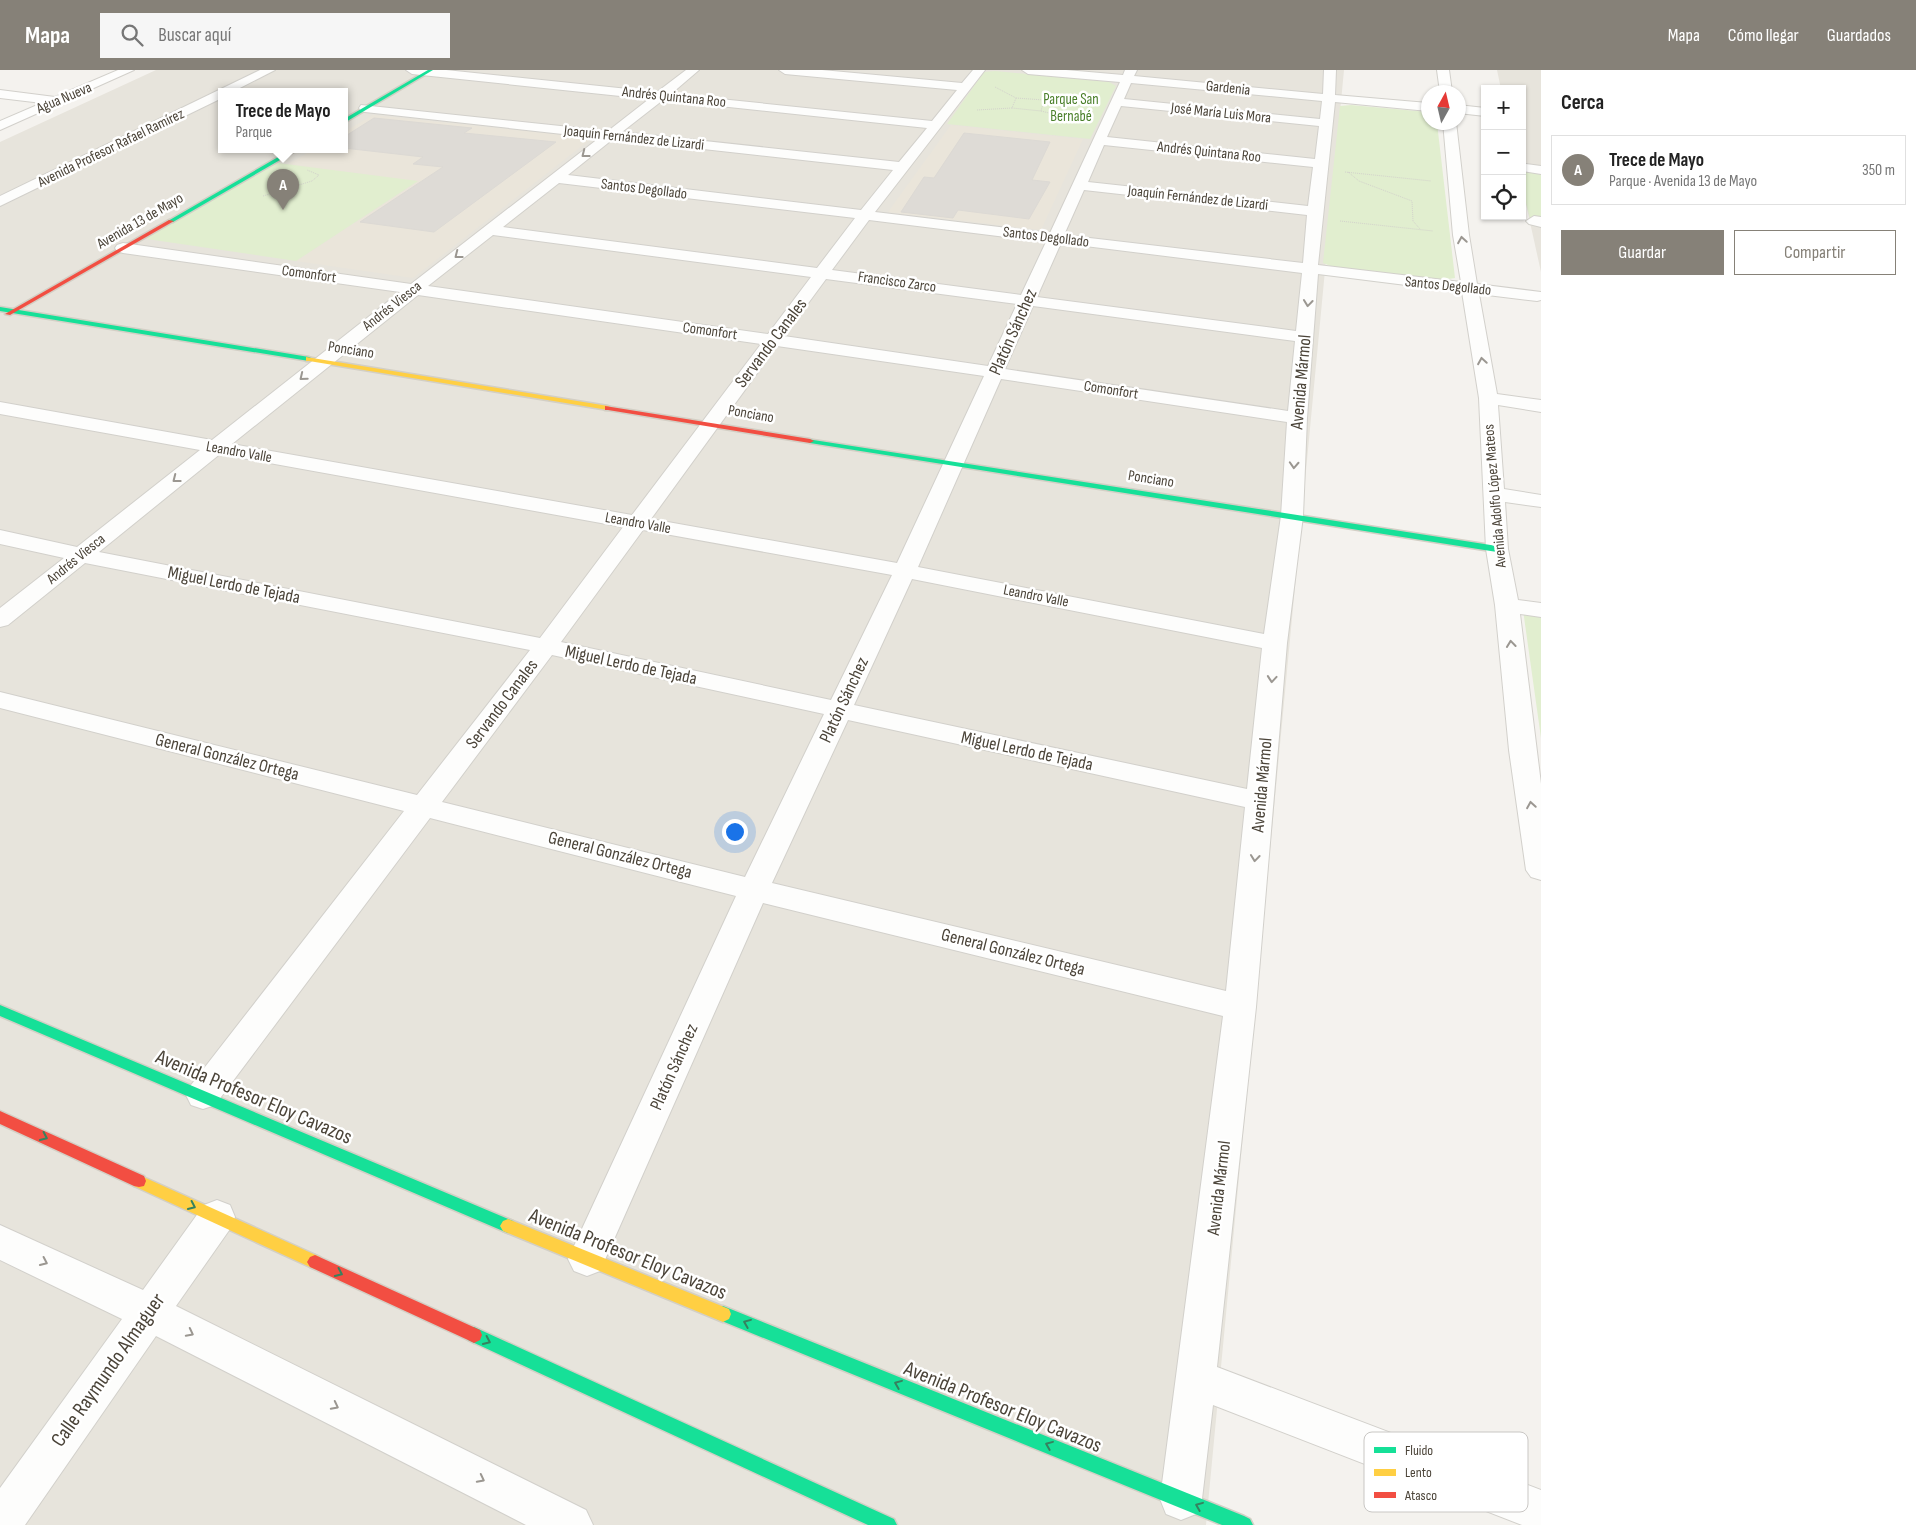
<!DOCTYPE html>
<html lang="es">
<head>
<meta charset="utf-8">
<style>
  body { margin:0; font-family:"Sofia Sans Condensed",sans-serif; background:#f6f6f6; color:#222 }
  .controls { position:absolute; right:15px; top:15px; display:grid; overflow:hidden; border-radius:0px; box-shadow:0 1px 4px #0004 }
  .controls button { width:45px; height:45px; display:grid; place-items:center; padding:0; border:0; border-bottom:1px solid #e0e0e0; background:#fff; color:#222; font:25px sans-serif }
  .compass { position:absolute; left:1421px; top:15px; width:45px; height:45px; border-radius:50%; background:#fff; box-shadow:0 1px 4px #0004; rotate:8deg }
  .you { position:absolute; left:734px; top:761px; width:18px; height:18px; margin:-12px; border:4px solid #fff; border-radius:50%; background:#1a73e8; box-shadow:0 0 0 8px #1a73e833 }
  .badge { display:grid; place-items:center; width:32px; height:32px; border-radius:50%; background:#868178; color:#fff; font-size:16px; font-weight:700 }
  .pin { position:absolute; translate:-50% -41px; filter:drop-shadow(0 1px 2px #0008) }
  .pin::after { content:''; position:absolute; top:26px; width:18px; height:15px; background:inherit; clip-path:polygon(0 0,100% 0,50% 100%) }
  .popup { position:absolute; left:218px; top:18px; width:130px; height:65px; box-sizing:border-box; display:grid; place-content:center; border-radius:0px; background:#fff; filter:drop-shadow(0 1px 4px #0005); font-size:16px; white-space:nowrap; color:#767676 }
  .popup b { font-size:19px; color:#222 }
  .popup::after { content:''; position:absolute; left:50%; top:100%; margin-left:-10px; border:10px solid transparent; border-top-color:#fff }
  .list { margin:0; padding:0; list-style:none }
  h2 { display:flex; justify-content:space-between; align-items:center; height:65px; margin:0; padding:0 20px; font-size:21px }
  h2 small { font-size:16px; font-weight:400; color:#767676 }
  .list li { display:grid; grid-template-columns:32px 1fr auto; gap:15px; align-items:center; box-sizing:border-box; height:70px; margin:0 10px 10px; padding:0 10px; border:1px solid #e0e0e0; border-radius:0px }
  .list b { display:block; font-size:19px; white-space:nowrap }
  .list p { margin:0; font-size:16px; white-space:nowrap; color:#767676 }
  .list em { font-size:16px; font-style:normal; color:#767676 }
  .actions { display:flex; gap:10px; padding:15px 20px }
  .actions a { flex:1; padding:11px 0; border:1px solid #868178; border-radius:0px; text-align:center; font-size:18px; color:#868178 }
  .actions .main { background:#868178; color:#fff }
  .icon { flex:none; width:28px; height:28px; fill:none; stroke:currentColor; stroke-width:2; stroke-linecap:round; stroke-linejoin:round }
  .map { position:relative; flex:none; width:1541px; height:1455px; overflow:hidden }
  header { display:flex; align-items:center; gap:30px; box-sizing:border-box; height:70px; padding:0 25px; background:#868178; color:#fff }
  header strong { font-size:24px }
  nav { display:flex; gap:28px; margin-inline-start:auto; font-size:18px }
  .search { width:350px; height:45px; background:#f6f6f6; display:flex; align-items:center; gap:12px; box-sizing:border-box; padding:0 18px; border-radius:0px; color:#767676; font-size:19px }
  main { display:flex }
  aside { flex:1; background:#fff }
  .map>svg:first-child { display:block }
  .residential { fill:#e7e4dc; fill-rule:evenodd }
  .education { fill:#eae5da }
  .green { fill:#e1eecf }
  .building { fill:#dedbd6; stroke:#dcd9d4 }
  .lines { fill:none; stroke-linecap:round; stroke-linejoin:round }
  .street-casing { stroke:#d2d0cb; stroke-width:2 }
  .fast-casing { stroke:#d3cfc5; stroke-width:3 }
  .slow-casing { stroke:#d3cfc5; stroke-width:3 }
  .jam-casing { stroke:#d3cfc5; stroke-width:3 }
  .path { stroke:#d3d2cc; stroke-width:1; stroke-dasharray:1 1; stroke-linecap:butt }
  .street { fill:#fdfdfc; fill-rule:evenodd }
  .fast { fill:#16e098; fill-rule:evenodd }
  .slow { fill:#ffcf43; fill-rule:evenodd }
  .jam { fill:#f24e42; fill-rule:evenodd }
  .oneway { stroke:#9b9791 }
  .oneway2 { stroke:#36825f }
  .labels { text-anchor:middle; dominant-baseline:central; stroke-width:5; stroke-linejoin:round; paint-order:stroke }
  .far-street-label { font-size:15px; fill:#4b4439; stroke:#fff }
  .far-park-label { font-size:15px; fill:#4a7f2a; stroke:#fff }
  .street-label { font-size:18px; fill:#4b4439; stroke:#fff }
  .near-street-label { font-size:21px; fill:#4b4439; stroke:#fff }
  .key { fill:#fff; stroke:#c9c7c4; stroke-width:1 }
  .key-label { font-size:14px; fill:#4b4439 }
</style>
</head>
<body>
<header>
<strong>Mapa</strong>
<div class="search"><svg class="icon" aria-label="search" viewBox="0 0 24 24"><circle cx="10" cy="10" r="6"/><path d="M15 15l6 6"/></svg>Buscar aquí</div>
<nav><a>Mapa</a><a>Cómo llegar</a><a>Guardados</a></nav>
</header>
<main>
<div class="map">
<svg width="1541" height="1455" viewBox="0 0 1541 1455">
  <rect width="100%" height="100%" fill="#f4f2ee"/>
  <path class="residential" d="M 156,0 L 1344,0 L 1206,1455 L 0,1455 L 0,72 ZM 222,21 L 344,21 L 344,79 L 222,79 Z
    M 1497,0 L 1541,0 L 1541,202 L 1522,116 L 1522,19 L 1501,19 Z"/>
  <path class="education" d="M 373,45 L 592,68 L 413,208 L 296,191 L 417,112 L 286,95 L 315,79 L 344,79 L 344,62 Z
    M 951,55 L 1083,69 L 1041,160 L 888,142 Z"/>
  <path class="green" d="M 995,1 L 1109,12 L 1116,16 L 1090,69 L 947,54 L 984,2 Z
    M 1351,35 L 1428,42 L 1428,52 L 1437,53 L 1455,208 L 1442,210 L 1333,197 L 1323,193 L 1340,36 Z
    M 278,93 L 418,111 L 296,191 L 140,168 Z
    M 1522,100 L 1541,101 L 1541,150 L 1530,149 L 1522,116 Z
    M 1523,540 L 1541,543 L 1541,668 Z"/>
  <path class="building" d="M 374,48 L 472,58 L 464,63 L 556,72 L 434,162 L 360,152 L 443,97 L 413,94 L 423,87 L 344,78 L 344,67 Z
    M 964,63 L 1050,72 L 1032,110 L 1050,112 L 1029,149 L 958,140 L 953,148 L 901,142 L 924,107 L 934,108 Z"/>
  <g class="lines">
    <g class="street-casing">
      <path id="street" d="M 118,0 L 134,0 L 0,60 L 0,51 L 42,33 L 0,28 L 0,20 L 55,27 Z
        M 260,0 L 275,0 L 234,21 L 222,21 L 222,28 L 0,136 L 0,126 Z
        M 406,0 L 446,0 L 657,22 L 686,0 L 699,0 L 671,24 L 932,51 L 957,20 L 785,4 L 779,0 L 822,0 L 962,13 L 973,0 L 985,0 L 875,142 L 1050,163 L 1120,12 L 1028,4 L 1022,0 L 1066,0 L 1123,5 L 1125,0 L 1137,0 L 1134,6 L 1323,24 L 1324,0 L 1336,0 L 1335,25 L 1428,33 L 1428,41 L 1335,32 L 1318,195 L 1461,212 L 1453,165 L 1443,52 L 1456,52 L 1469,165 L 1477,214 L 1541,222 L 1541,230 L 1537,231 L 1479,224 L 1497,324 L 1541,330 L 1541,342 L 1498,335 L 1504,419 L 1541,425 L 1541,437 L 1505,432 L 1508,479 L 1518,530 L 1541,533 L 1541,547 L 1520,544 L 1541,714 L 1541,810 L 1531,807 L 1526,800 L 1509,680 L 1495,535 L 1486,479 L 1479,328 L 1462,222 L 1318,204 L 1307,348 L 1303,446 L 1287,573 L 1256,937 L 1217,1297 L 1541,1420 L 1541,1455 L 1522,1455 L 1213,1335 L 1202,1429 L 1196,1444 L 1181,1450 L 1166,1444 L 1160,1429 L 1223,946 L 763,833 L 600,1201 L 587,1206 L 574,1201 L 568,1189 L 736,826 L 430,748 L 215,1035 L 203,1039 L 191,1035 L 186,1025 L 191,1015 L 404,741 L 0,638 L 0,622 L 417,725 L 530,580 L 85,493 L 8,555 L 0,557 L 0,538 L 64,488 L 0,474 L 0,460 L 77,477 L 200,380 L 0,344 L 0,332 L 212,370 L 400,222 L 123,183 L 117,181 L 115,178 L 117,175 L 123,173 L 411,214 L 599,68 L 365,42 L 361,41 L 359,38 L 361,35 L 608,61 L 649,29 L 412,4 ZM 1131,13 L 1322,31 L 1320,49 L 1124,29 ZM 663,30 L 927,58 L 899,92 L 622,62 ZM 1121,36 L 1319,56 L 1315,89 L 1107,67 ZM 613,69 L 893,100 L 861,140 L 568,105 ZM 1104,75 L 1313,97 L 1308,136 L 1088,112 ZM 559,113 L 855,148 L 817,198 L 503,157 ZM 1084,120 L 1307,145 L 1303,193 L 1064,165 ZM 869,150 L 1046,172 L 1021,225 L 832,200 ZM 493,165 L 811,207 L 768,264 L 428,216 ZM 1061,173 L 1302,203 L 1296,261 L 1037,227 ZM 826,209 L 1017,234 L 988,296 L 784,266 ZM 418,225 L 761,274 L 632,445 L 232,374 ZM 1033,236 L 1295,271 L 1288,341 L 1005,299 ZM 777,276 L 984,306 L 897,493 L 651,449 ZM 1001,309 L 1287,352 L 1281,446 L 1264,564 L 918,497 ZM 220,384 L 623,457 L 540,568 L 99,482 ZM 643,460 L 892,505 L 831,630 L 561,572 ZM 912,509 L 1262,578 L 1247,719 L 854,635 ZM 552,585 L 824,644 L 745,807 L 442,732 ZM 848,650 L 1245,737 L 1226,921 L 772,813 Z
        M 1437,0 L 1449,0 L 1452,22 L 1440,22 Z
        M 1458,35 L 1485,38 L 1485,46 L 1458,43 Z
        M 1526,94 L 1541,96 L 1541,104 L 1522,101 L 1522,95 Z
        M 1534,146 L 1541,147 L 1541,157 L 1529,154 L 1526,151 Z
        M 217,1130 L 230,1135 L 235,1147 L 230,1159 L 176,1236 L 586,1440 L 593,1455 L 526,1455 L 156,1266 L 25,1455 L 0,1455 L 0,1418 L 122,1249 L 0,1190 L 0,1155 L 143,1220 L 204,1135 Z"/>
    </g>
    <g class="fast-casing">
      <path id="fast" d="M 428,0 L 433,0 L 344,53 L 344,49 Z
        M 292,79 L 299,79 L 173,152 L 168,151 Z
        M 0,237 L 309,287 L 313,289 L 309,291 L 0,241 Z
        M 807,369 L 1497,476 L 1502,479 L 1497,482 L 810,373 L 806,371 Z
        M 0,935 L 513,1151 L 516,1156 L 513,1161 L 508,1163 L 503,1161 L 0,946 Z
        M 723,1236 L 1244,1446 L 1250,1449 L 1253,1455 L 1222,1455 L 717,1249 L 715,1244 L 717,1239 Z
        M 474,1257 L 894,1449 L 897,1455 L 868,1455 L 468,1270 L 466,1265 L 468,1260 Z"/>
    </g>
    <g class="slow-casing">
      <path id="slow" d="M 306,287 L 608,336 L 612,338 L 608,340 L 309,291 L 306,291 Z
        M 139,1105 L 320,1187 L 323,1192 L 320,1197 L 315,1199 L 310,1197 L 134,1116 L 132,1111 L 134,1106 Z
        M 508,1149 L 729,1239 L 731,1244 L 729,1249 L 723,1252 L 503,1161 L 500,1156 L 503,1151 Z"/>
    </g>
    <g class="jam-casing">
      <path id="jam" d="M 169,150 L 174,151 L 10,245 L 5,244 Z
        M 605,336 L 810,369 L 814,371 L 810,373 L 608,340 L 605,340 Z
        M 0,1041 L 144,1106 L 146,1111 L 144,1116 L 139,1117 L 134,1116 L 0,1054 Z
        M 315,1185 L 480,1260 L 482,1265 L 480,1270 L 474,1273 L 468,1270 L 310,1197 L 307,1192 L 310,1187 Z"/>
    </g>
    <path class="path" d="M 995,17 L 1016,28
      M 1016,28 L 1044,30 L 1041,41 L 1012,38 Z
      M 1044,30 L 1061,27
      M 977,40 L 1012,38
      M 1041,41 L 1081,51
      M 1345,102 L 1431,111
      M 1348,102 L 1359,111 L 1412,131 L 1413,151 L 1420,159
      M 263,126 L 312,111 L 319,105 L 307,100
      M 1340,151 L 1433,161"/>
    <use href="#street" class="street"/>
    <use href="#fast" class="fast"/>
    <use href="#slow" class="slow"/>
    <use href="#jam" class="jam"/>
  </g>
  <defs><path id="oneway-chevron" d="M-2-3.5L2.5 0L-2 3.5" fill="none" stroke-width="1.6" stroke-linecap="round" stroke-linejoin="round" transform="scale(1.25)"/></defs>
  <g class="oneway">
    <use href="#oneway-chevron" transform="translate(585 84) rotate(142)"/>
    <use href="#oneway-chevron" transform="translate(1462 170) rotate(-99)"/>
    <use href="#oneway-chevron" transform="translate(458 185) rotate(142)"/>
    <use href="#oneway-chevron" transform="translate(1308 233) rotate(96)"/>
    <use href="#oneway-chevron" transform="translate(1482 291) rotate(-99)"/>
    <use href="#oneway-chevron" transform="translate(303 307) rotate(141)"/>
    <use href="#oneway-chevron" transform="translate(1294 395) rotate(93)"/>
    <use href="#oneway-chevron" transform="translate(176 409) rotate(142)"/>
    <use href="#oneway-chevron" transform="translate(1511 574) rotate(-96)"/>
    <use href="#oneway-chevron" transform="translate(1272 609) rotate(95)"/>
    <use href="#oneway-chevron" transform="translate(1531 735) rotate(-99)"/>
    <use href="#oneway-chevron" transform="translate(1255 788) rotate(96)"/>
    <use href="#oneway-chevron" transform="translate(44 1192) rotate(25)"/>
    <use href="#oneway-chevron" transform="translate(190 1263) rotate(27)"/>
    <use href="#oneway-chevron" transform="translate(335 1336) rotate(27)"/>
    <use href="#oneway-chevron" transform="translate(481 1409) rotate(27)"/>
  </g>
  <g class="oneway2">
    <use href="#oneway-chevron" transform="translate(44 1067) rotate(25)"/>
    <use href="#oneway-chevron" transform="translate(192 1136) rotate(25)"/>
    <use href="#oneway-chevron" transform="translate(339 1203) rotate(25)"/>
    <use href="#oneway-chevron" transform="translate(747 1253) rotate(-158)"/>
    <use href="#oneway-chevron" transform="translate(487 1271) rotate(25)"/>
    <use href="#oneway-chevron" transform="translate(898 1314) rotate(-158)"/>
    <use href="#oneway-chevron" transform="translate(1049 1375) rotate(-158)"/>
    <use href="#oneway-chevron" transform="translate(1199 1436) rotate(-158)"/>
  </g>
  <g class="labels">
    <g class="far-street-label">
      <text transform="translate(1228 18) rotate(6)">Gardenia</text>
      <text transform="translate(674 27) rotate(6)">Andrés Quintana Roo</text>
      <text transform="translate(64 28) rotate(-23)">Agua Nueva</text>
      <text transform="translate(1221 43) rotate(6)">José María Luis Mora</text>
      <text transform="translate(634 68) rotate(6)">Joaquín Fernández de Lizardi</text>
      <text transform="translate(111 78) rotate(-26)">Avenida Profesor Rafael Ramírez</text>
      <text transform="translate(1209 82) rotate(6)">Andrés Quintana Roo</text>
      <text transform="translate(644 119) rotate(7)">Santos Degollado</text>
      <text transform="translate(1198 128) rotate(6)">Joaquín Fernández de Lizardi</text>
      <text transform="translate(140 151) rotate(-30)">Avenida 13 de Mayo</text>
      <text transform="translate(1046 167) rotate(7)">Santos Degollado</text>
      <text transform="translate(309 204) rotate(8)">Comonfort</text>
      <text transform="translate(897 212) rotate(8)">Francisco Zarco</text>
      <text transform="translate(1448 216) rotate(6)">Santos Degollado</text>
      <text transform="translate(392 236) rotate(-38)">Andrés Viesca</text>
      <text transform="translate(710 261) rotate(8)">Comonfort</text>
      <text transform="translate(351 280) rotate(9)">Ponciano</text>
      <text transform="translate(1111 320) rotate(9)">Comonfort</text>
      <text transform="translate(751 344) rotate(10)">Ponciano</text>
      <text transform="translate(239 382) rotate(10)">Leandro Valle</text>
      <text transform="translate(1151 409) rotate(9)">Ponciano</text>
      <text transform="translate(1495 426) rotate(-95)">Avenida Adolfo López Mateos</text>
      <text transform="translate(638 453) rotate(10)">Leandro Valle</text>
      <text transform="translate(76 489) rotate(-39)">Andrés Viesca</text>
      <text transform="translate(1036 526) rotate(11)">Leandro Valle</text>
    </g>
    <g class="far-park-label">
      <text x="1071" y="29">Parque San<tspan x="1071" dy="17">Bernabé</tspan></text>
    </g>
    <g class="street-label">
      <text transform="translate(1013 262) rotate(-66)">Platón Sánchez</text>
      <text transform="translate(771 273) rotate(-53)">Servando Canales</text>
      <text transform="translate(1301 312) rotate(-85)">Avenida Mármol</text>
      <text transform="translate(234 515) rotate(11)">Miguel Lerdo de Tejada</text>
      <text transform="translate(631 595) rotate(12)">Miguel Lerdo de Tejada</text>
      <text transform="translate(844 630) rotate(-65)">Platón Sánchez</text>
      <text transform="translate(502 634) rotate(-53)">Servando Canales</text>
      <text transform="translate(1027 681) rotate(12)">Miguel Lerdo de Tejada</text>
      <text transform="translate(227 687) rotate(14)">General González Ortega</text>
      <text transform="translate(1262 715) rotate(-85)">Avenida Mármol</text>
      <text transform="translate(620 785) rotate(14)">General González Ortega</text>
      <text transform="translate(1013 882) rotate(14)">General González Ortega</text>
      <text transform="translate(674 997) rotate(-66)">Platón Sánchez</text>
      <text transform="translate(1219 1118) rotate(-83)">Avenida Mármol</text>
    </g>
    <g class="near-street-label">
      <text transform="translate(254 1027) rotate(23)">Avenida Profesor Eloy Cavazos</text>
      <text transform="translate(628 1184) rotate(22)">Avenida Profesor Eloy Cavazos</text>
      <text transform="translate(108 1300) rotate(-55)">Calle Raymundo Almaguer</text>
      <text transform="translate(1003 1337) rotate(22)">Avenida Profesor Eloy Cavazos</text>
    </g>
  </g>
  <rect x="1364" y="1362" width="164" height="80" rx="8" class="key"/>
  <rect x="1374" y="1377" width="22" height="6" fill="#16e098"/>
  <rect x="1374" y="1399" width="22" height="7" fill="#ffcf43"/>
  <rect x="1374" y="1422" width="22" height="6" fill="#f24e42"/>
  <g class="key-label">
    <text x="1405" y="1385">Fluido</text>
    <text x="1405" y="1407">Lento</text>
    <text x="1405" y="1430">Atasco</text>
  </g>
</svg>
<div class="controls">
<button>+</button>
<button>−</button>
<button><svg class="icon" aria-label="locate" viewBox="0 0 24 24"><circle cx="12" cy="12" r="6"/><path d="M12 2v4M12 18v4M2 12h4M18 12h4"/></svg></button>
</div>
<svg class="compass" viewBox="-18 -18 36 36"><path d="M0-13l5 13h-10z" fill="#e53935"/><path d="M0 13l5-13h-10z" fill="#767676"/></svg>
<div class="you"></div>
<div class="pin badge" style="left:283px;top:140px">A</div>
<div class="popup"><b>Trece de Mayo</b>Parque</div>
</div>
<aside>
<h2>Cerca<small></small></h2>
<ul class="list">
<li><span class="badge">A</span><div><b>Trece de Mayo</b><p>Parque · Avenida 13 de Mayo</p></div><em>350 m</em></li>
</ul>
<div class="actions"><a class="main">Guardar</a><a>Compartir</a></div>
</aside>
</main>
</body>
</html>
